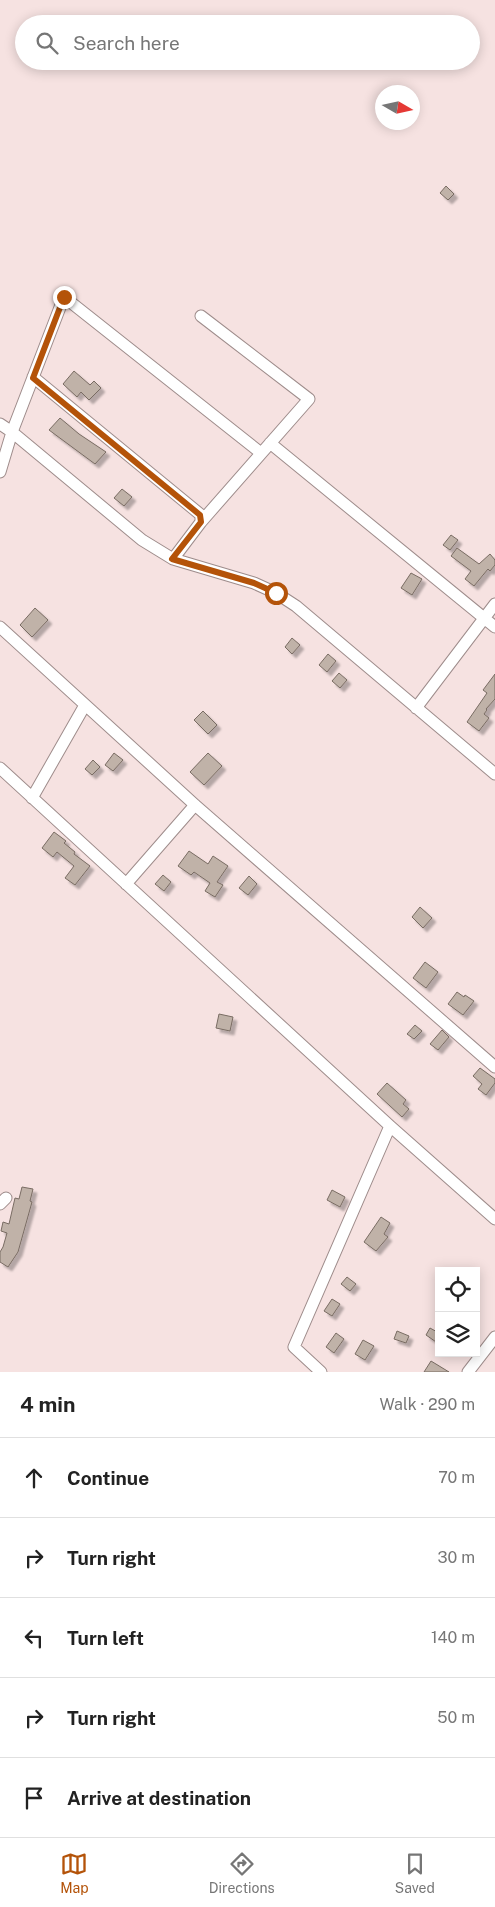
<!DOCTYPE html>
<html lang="en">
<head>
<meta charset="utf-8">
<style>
  body { margin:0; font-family:"Public Sans",sans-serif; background:#f6f6f6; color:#222 }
  .controls { position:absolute; right:15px; bottom:15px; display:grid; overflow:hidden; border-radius:0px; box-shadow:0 2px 12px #0003 }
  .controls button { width:45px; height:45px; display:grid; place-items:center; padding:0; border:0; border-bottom:1px solid #e0e0e0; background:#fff; color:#222; font:25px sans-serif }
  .compass { position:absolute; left:375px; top:85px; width:45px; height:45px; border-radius:50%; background:#fff; box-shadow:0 2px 12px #0003; rotate:99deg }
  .stop { position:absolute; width:15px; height:15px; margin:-11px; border:4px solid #b45309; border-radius:50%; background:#fff }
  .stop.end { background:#b45309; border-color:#fff; box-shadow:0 1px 5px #0008 }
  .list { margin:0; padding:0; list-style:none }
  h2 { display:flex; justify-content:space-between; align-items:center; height:65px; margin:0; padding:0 20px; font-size:21px }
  h2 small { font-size:16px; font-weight:400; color:#767676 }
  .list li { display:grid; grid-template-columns:32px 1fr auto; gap:15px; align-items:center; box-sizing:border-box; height:80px; padding:0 20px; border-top:1px solid #e0e0e0 }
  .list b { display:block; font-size:19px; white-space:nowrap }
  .list em { font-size:16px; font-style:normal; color:#767676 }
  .icon { flex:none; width:28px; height:28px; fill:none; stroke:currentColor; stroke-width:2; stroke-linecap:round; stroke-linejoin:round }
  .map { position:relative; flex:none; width:495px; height:1372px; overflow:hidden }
  .search { position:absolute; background:#fff; box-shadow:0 2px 12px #0003; left:15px; right:15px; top:15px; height:55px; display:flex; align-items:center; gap:12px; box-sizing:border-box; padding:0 18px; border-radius:28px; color:#767676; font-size:19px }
  .sheet { height:465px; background:#fff }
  nav { display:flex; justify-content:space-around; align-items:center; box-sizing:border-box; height:70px; border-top:1px solid #e0e0e0; background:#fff; font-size:14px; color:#767676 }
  nav a { display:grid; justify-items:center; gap:2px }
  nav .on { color:#b45309 }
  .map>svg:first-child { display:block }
  .building { fill:#c0b2a8; stroke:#796c63; filter:url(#shadow) }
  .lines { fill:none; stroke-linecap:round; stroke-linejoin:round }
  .minor-casing { stroke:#9e8c8b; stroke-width:13 }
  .minor { stroke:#fff; stroke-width:11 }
  .route { stroke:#b45309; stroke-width:6 }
</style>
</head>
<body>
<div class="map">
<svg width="495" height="1372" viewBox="0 0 495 1372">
  <defs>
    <filter id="shadow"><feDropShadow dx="4" dy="4" stdDeviation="1" flood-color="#0004"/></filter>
  </defs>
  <rect width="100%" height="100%" fill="#f6e2e1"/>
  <path class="building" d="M 446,186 L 454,194 L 448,200 L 440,193 Z
    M 74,371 L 90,385 L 94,381 L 101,388 L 89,400 L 81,392 L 77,397 L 63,384 Z
    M 60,418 L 79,434 L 106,452 L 95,464 L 49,430 Z
    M 122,489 L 132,497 L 124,506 L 114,498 Z
    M 451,535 L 458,540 L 450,550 L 443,545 Z
    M 457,548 L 479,564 L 490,554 L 495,560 L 495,565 L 490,571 L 488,569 L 474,586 L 465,579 L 471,571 L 451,556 Z
    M 411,573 L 422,579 L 412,595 L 401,588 Z
    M 35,608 L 48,620 L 32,637 L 20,625 Z
    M 292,638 L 300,645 L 292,654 L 285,647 Z
    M 328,654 L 336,661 L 327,672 L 319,665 Z
    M 339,673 L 347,680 L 340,688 L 332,681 Z
    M 495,674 L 495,699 L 486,709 L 487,710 L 484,714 L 489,718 L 479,731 L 467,722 L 487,693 L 483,690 Z
    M 203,711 L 217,725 L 208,734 L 194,720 Z
    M 114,753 L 123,760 L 113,771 L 105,765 Z
    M 208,753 L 222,766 L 204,785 L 190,772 Z
    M 93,760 L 100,767 L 92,775 L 85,769 Z
    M 54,832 L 66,841 L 64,843 L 75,852 L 74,854 L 90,866 L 75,885 L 65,878 L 74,866 L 57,852 L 53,857 L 42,848 Z
    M 189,851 L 208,864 L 213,856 L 228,866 L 217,882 L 223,885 L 215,897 L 205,891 L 210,883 L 194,872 L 191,875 L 178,866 Z
    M 163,875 L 171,882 L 164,891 L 155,884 Z
    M 249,876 L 257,884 L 248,895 L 239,888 Z
    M 420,907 L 432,918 L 423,928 L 412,917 Z
    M 425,962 L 438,972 L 426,988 L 413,978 Z
    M 457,992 L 464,997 L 465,995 L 474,1001 L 463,1015 L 448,1004 Z
    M 219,1014 L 233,1017 L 230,1031 L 216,1028 Z
    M 415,1025 L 422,1031 L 414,1039 L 407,1034 Z
    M 442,1030 L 449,1037 L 438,1050 L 430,1044 Z
    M 480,1068 L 495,1079 L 495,1083 L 486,1095 L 478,1089 L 482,1084 L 473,1076 Z
    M 387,1083 L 406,1100 L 403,1104 L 409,1109 L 402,1117 L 377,1094 Z
    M 22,1187 L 33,1189 L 30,1201 L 32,1202 L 18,1252 L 8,1267 L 0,1262 L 0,1252 L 3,1247 L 7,1233 L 1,1231 L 3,1222 L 9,1224 L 15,1198 L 19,1199 Z
    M 332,1190 L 345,1197 L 340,1207 L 327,1200 Z
    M 381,1217 L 390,1223 L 384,1234 L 388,1237 L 376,1251 L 364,1242 Z
    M 347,1277 L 356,1284 L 350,1291 L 341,1284 Z
    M 332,1299 L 340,1304 L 332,1316 L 324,1311 Z
    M 430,1328 L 439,1333 L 439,1344 L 426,1335 Z
    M 397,1331 L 409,1336 L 406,1343 L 394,1339 Z
    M 336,1333 L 344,1339 L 334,1353 L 326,1347 Z
    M 363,1340 L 374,1346 L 365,1360 L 355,1354 Z
    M 431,1361 L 449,1372 L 424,1372 Z"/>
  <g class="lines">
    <g class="minor-casing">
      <path id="minor" d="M 33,377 L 201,515 L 201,522
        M 0,424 L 12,432 L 142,540 L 173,559 L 254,583 L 276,593 L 296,606 L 495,774
        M 270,443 L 495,627
        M 0,472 L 12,432 L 64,297 L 261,453
        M 173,559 L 201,522 L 309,399 L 201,316
        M 0,627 L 195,805 L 495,1067
        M 416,708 L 495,604
        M 0,768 L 390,1126 L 495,1219
        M 32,798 L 85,705
        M 126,884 L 195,805
        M 0,1204 L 6,1198
        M 321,1372 L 294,1347 L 390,1126
        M 468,1372 L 495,1337"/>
    </g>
    <use href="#minor" class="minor"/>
  </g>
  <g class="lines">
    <path class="route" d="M 64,297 L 33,378 L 200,515 L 201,522 L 172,559 L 254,583 L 276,593"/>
  </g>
</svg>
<div class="controls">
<button><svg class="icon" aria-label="locate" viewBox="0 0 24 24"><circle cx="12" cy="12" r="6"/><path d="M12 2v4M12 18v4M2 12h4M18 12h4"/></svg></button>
<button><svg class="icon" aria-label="layers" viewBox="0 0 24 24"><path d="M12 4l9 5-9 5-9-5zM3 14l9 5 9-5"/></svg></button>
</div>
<svg class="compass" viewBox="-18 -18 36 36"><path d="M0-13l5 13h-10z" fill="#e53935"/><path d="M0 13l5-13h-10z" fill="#767676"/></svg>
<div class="stop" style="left:276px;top:593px"></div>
<div class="stop end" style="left:64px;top:297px"></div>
<div class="search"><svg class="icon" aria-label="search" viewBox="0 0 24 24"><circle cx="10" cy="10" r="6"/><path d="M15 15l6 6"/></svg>Search here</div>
</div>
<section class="sheet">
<h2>4 min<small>Walk · 290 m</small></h2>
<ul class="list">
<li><svg class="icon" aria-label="ahead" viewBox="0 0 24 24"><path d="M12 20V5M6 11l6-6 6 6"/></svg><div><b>Continue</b></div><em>70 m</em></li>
<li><svg class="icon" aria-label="right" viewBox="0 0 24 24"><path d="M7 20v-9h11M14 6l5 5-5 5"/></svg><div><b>Turn right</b></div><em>30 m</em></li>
<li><svg class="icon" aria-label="left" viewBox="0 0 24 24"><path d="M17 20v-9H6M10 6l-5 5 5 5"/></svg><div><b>Turn left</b></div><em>140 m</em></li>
<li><svg class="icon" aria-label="right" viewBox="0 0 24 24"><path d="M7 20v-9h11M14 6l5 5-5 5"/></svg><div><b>Turn right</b></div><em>50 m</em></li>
<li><svg class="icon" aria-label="arrive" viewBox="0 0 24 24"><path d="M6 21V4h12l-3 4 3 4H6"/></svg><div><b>Arrive at destination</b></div></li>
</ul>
</section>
<nav>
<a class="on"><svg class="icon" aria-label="map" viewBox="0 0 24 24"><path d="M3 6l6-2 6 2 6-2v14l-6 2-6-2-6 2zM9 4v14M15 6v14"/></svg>Map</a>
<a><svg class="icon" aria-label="directions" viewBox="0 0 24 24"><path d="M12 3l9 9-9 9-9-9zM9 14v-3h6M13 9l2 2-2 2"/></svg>Directions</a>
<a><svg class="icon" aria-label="saved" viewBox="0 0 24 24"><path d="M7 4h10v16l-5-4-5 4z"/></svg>Saved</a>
</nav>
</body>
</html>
